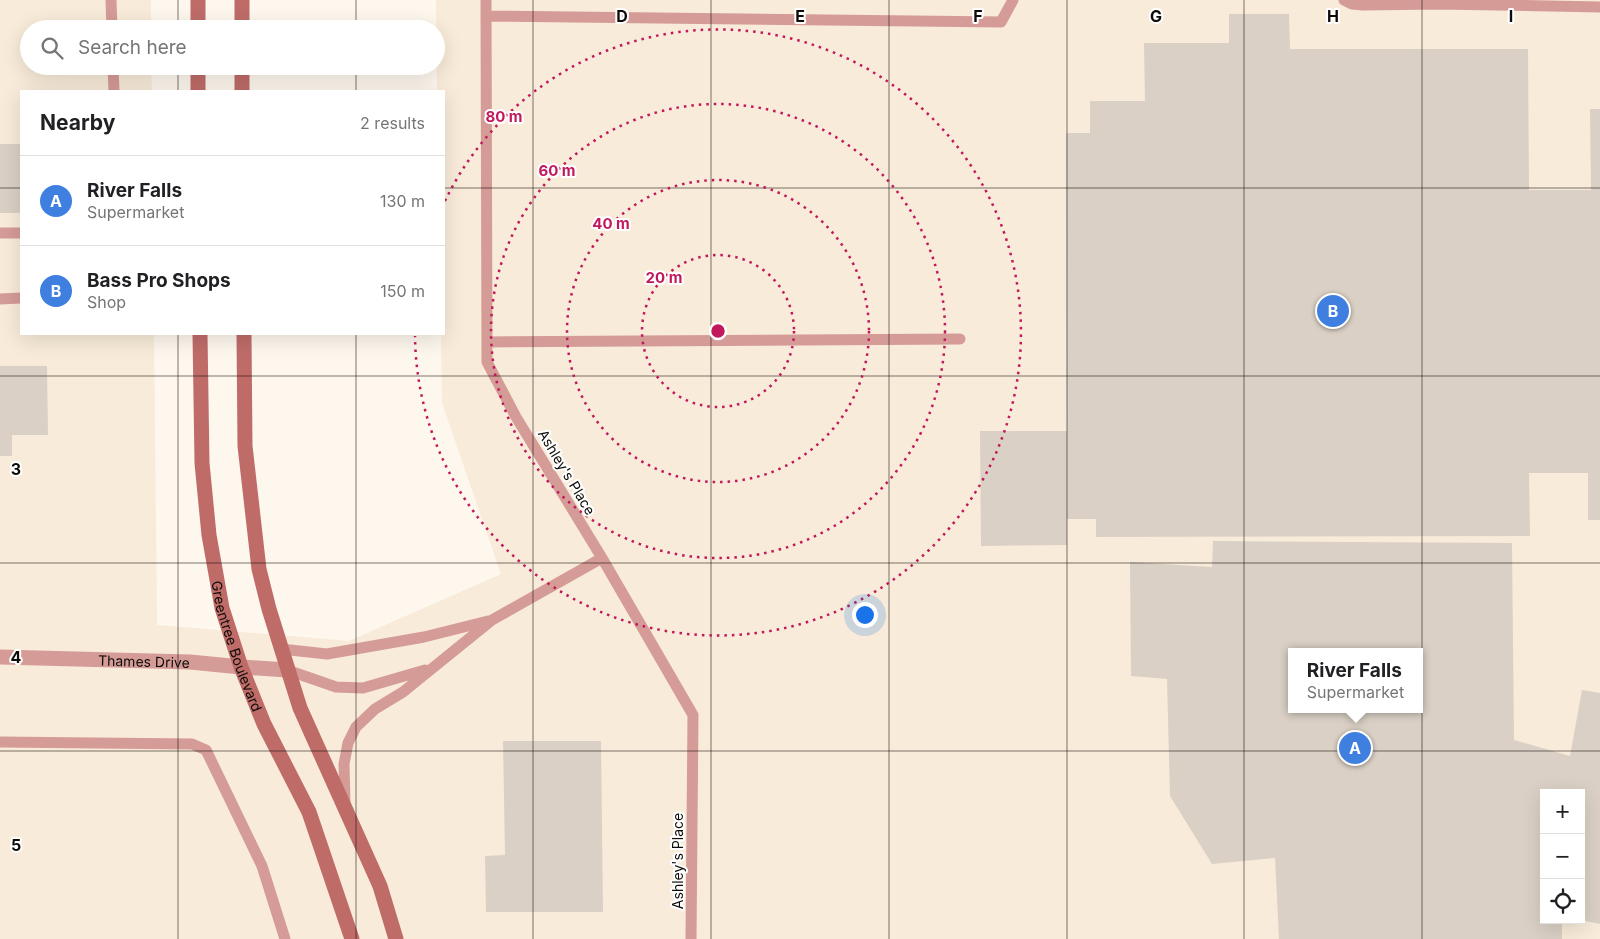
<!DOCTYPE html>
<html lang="en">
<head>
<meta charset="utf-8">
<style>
  body { margin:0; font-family:Inter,sans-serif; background:#f6f6f6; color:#202124 }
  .controls { position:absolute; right:15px; bottom:15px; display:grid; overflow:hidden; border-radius:0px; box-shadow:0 5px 20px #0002 }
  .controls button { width:45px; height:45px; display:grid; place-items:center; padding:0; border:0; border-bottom:1px solid #e0e0e0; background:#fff; color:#202124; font:25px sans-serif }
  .you { position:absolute; left:864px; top:614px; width:18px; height:18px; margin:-12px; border:4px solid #fff; border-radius:50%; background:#1a73e8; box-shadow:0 0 0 8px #1a73e833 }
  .badge { display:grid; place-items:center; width:32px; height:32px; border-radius:50%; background:#9843b0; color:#fff; font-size:16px; font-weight:700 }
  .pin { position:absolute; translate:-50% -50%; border:2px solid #fff; box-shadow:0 1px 5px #0006 }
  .popup { position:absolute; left:1288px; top:648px; width:135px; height:65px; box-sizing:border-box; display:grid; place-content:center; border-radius:0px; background:#fff; filter:drop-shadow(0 1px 4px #0005); font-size:16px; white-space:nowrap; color:#757577 }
  .popup b { font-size:19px; color:#202124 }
  .popup::after { content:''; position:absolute; left:50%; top:100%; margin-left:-10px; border:10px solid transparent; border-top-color:#fff }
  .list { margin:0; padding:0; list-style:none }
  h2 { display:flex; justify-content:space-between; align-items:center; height:65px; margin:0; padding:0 20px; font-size:21px }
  h2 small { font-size:16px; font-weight:400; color:#757577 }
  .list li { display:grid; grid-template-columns:32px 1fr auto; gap:15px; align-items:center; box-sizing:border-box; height:90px; padding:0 20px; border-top:1px solid #e0e0e0 }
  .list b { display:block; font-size:19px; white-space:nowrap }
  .list p { margin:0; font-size:16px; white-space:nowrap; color:#757577 }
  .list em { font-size:16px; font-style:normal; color:#757577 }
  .icon { flex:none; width:28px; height:28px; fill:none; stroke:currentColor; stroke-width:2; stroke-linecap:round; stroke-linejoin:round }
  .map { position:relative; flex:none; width:1600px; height:939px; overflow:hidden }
  .search { position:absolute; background:#fff; box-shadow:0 5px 20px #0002; left:20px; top:20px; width:425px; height:55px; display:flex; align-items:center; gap:12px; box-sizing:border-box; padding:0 18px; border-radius:28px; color:#757577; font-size:19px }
  .panel { position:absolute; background:#fff; box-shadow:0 5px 20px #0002; left:20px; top:90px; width:425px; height:245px; border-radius:0px }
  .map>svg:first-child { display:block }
  .built { fill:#f8ebd9; fill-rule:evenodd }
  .building { fill:#dad0c5; fill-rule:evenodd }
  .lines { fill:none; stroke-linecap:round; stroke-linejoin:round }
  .lane { stroke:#d59b97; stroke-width:11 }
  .street { stroke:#d59b97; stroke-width:15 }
  .secondary { stroke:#bf6c69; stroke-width:15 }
  .grid { fill:none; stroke:#0e0c08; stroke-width:1; stroke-opacity:0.55 }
  .ring { fill:none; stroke:#c2185b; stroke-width:2.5; stroke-dasharray:2.5 5 }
  .labels { text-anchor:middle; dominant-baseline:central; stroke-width:4; stroke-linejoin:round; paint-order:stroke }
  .street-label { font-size:14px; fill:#0e0c08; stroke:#fff }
  .grid-label { font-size:16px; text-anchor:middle; font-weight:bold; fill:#0e0c08; stroke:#fff; stroke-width:4; stroke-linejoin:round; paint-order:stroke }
  .centre { fill:#c2185b; stroke:#fff; stroke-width:2.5 }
  .ring-label { font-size:15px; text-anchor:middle; font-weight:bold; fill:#c2185b; stroke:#fff; stroke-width:4; stroke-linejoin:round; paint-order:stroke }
</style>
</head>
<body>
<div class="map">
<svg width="1600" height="939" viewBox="0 0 1600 939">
  <rect width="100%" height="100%" fill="#fef7ee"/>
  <path class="built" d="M 0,0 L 151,0 L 151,29 L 29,29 L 29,66 L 151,66 L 152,91 L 21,91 L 21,334 L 154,334 L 157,625 L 349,641 L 501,574 L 442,403 L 441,334 L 444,334 L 444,91 L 437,91 L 436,0 L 1600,0 L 1600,939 L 0,939 ZM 1291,652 L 1419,652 L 1419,709 L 1291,709 ZM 1544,793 L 1581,793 L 1581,920 L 1544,920 Z"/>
  <path class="building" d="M 1229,14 L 1289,14 L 1290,49 L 1528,49 L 1529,190 L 1591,190 L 1590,109 L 1600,109 L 1600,520 L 1588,520 L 1588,473 L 1529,473 L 1530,536 L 1096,537 L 1096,519 L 1067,519 L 1067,545 L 981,546 L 980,431 L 1067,431 L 1066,133 L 1090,133 L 1090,101 L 1145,101 L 1144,43 L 1229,43 Z
    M 0,144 L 21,144 L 21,213 L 0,213 Z
    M 0,366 L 47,366 L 48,435 L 12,435 L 12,456 L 0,456 Z
    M 1213,541 L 1512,543 L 1514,740 L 1570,756 L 1582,690 L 1600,693 L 1600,924 L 1581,920 L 1581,793 L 1544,793 L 1544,920 L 1562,920 L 1562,939 L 1279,939 L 1275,858 L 1212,864 L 1170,796 L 1167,679 L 1131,676 L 1130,562 L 1212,567 ZM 1291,652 L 1419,652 L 1419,709 L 1291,709 Z
    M 503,741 L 601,741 L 603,912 L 486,912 L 485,856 L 505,855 Z"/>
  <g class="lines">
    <path class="lane" d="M 111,0 L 112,29
      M 486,0 L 487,362 L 516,417 L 602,558 L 693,715 L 691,939
      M 1344,0 L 1352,4 L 1363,5 L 1439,4 L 1600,7
      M 486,16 L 1001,22 L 1013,0
      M 113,66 L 114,91
      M 0,233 L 21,233
      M 0,299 L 21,298
      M 487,342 L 960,339
      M 281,649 L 327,654 L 424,637 L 488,621
      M 287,670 L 336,687 L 363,688 L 425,670
      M 0,742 L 192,744 L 206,750 L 262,866 L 285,939
      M 345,804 L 344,764 L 348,743 L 356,727 L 375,709 L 403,692 L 492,620 L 602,558"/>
    <path class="street" id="s1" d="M 0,657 L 190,662 L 241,667 L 287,670"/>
    <g class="secondary">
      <path d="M 242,0 L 242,29"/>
      <path d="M 198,29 L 198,0"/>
      <path d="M 242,66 L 242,91"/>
      <path d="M 198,91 L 198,66"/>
      <path id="s2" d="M 200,334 L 202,463 L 209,535 L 222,608 L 241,667 L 264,724 L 309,812 L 352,939"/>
      <path d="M 244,334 L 245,446 L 259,569 L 269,609 L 300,708 L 380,886 L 396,939"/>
    </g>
  </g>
  <path class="grid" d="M 178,0 L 178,29M 356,0 L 356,29M 533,0 L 533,939M 711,0 L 711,939M 889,0 L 889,939M 1067,0 L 1067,939M 1244,0 L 1244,939M 1422,0 L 1422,939M 178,66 L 178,91M 356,66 L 356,91M 0,188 L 21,188M 444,188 L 1600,188M 178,334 L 178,939M 356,334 L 356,939M 0,376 L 1600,376M 0,563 L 1600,563M 0,751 L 1600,751"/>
  <g class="ring">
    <circle cx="718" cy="331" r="76"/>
    <circle cx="718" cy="331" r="151"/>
    <circle cx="718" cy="331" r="227"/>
    <path d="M445 201A303 303 0 1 1 415 336"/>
  </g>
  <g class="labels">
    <g class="street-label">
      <text transform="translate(567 472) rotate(59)">Ashley's Place</text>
      <text stroke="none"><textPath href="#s2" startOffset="316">Greentree Boulevard</textPath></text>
      <text stroke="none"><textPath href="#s1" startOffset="144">Thames Drive</textPath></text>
      <text transform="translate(677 861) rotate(-90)">Ashley's Place</text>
    </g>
  </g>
  <g class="grid-label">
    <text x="622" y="22">D</text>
    <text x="800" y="22">E</text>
    <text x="978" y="22">F</text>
    <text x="1156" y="22">G</text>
    <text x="1333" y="22">H</text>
    <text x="1511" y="22">I</text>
    <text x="16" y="475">3</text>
    <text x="16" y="663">4</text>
    <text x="16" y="851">5</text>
  </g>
  <circle cx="718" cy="331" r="8" class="centre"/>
  <g class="ring-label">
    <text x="504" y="122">80 m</text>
    <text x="557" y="176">60 m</text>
    <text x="611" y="229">40 m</text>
    <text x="664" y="283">20 m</text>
  </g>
</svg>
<div class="controls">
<button>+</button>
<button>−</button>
<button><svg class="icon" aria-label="locate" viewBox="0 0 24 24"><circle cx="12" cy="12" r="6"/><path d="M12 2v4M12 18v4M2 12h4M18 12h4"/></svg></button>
</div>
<div class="you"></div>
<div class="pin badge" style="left:1355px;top:748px;background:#3f7fe0">A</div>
<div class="popup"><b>River Falls</b>Supermarket</div>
<div class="pin badge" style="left:1333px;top:311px;background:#3f7fe0">B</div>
<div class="search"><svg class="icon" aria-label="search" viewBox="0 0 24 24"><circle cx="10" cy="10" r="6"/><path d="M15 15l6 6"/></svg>Search here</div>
<section class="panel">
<h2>Nearby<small>2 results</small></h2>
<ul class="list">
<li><span class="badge" style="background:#3f7fe0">A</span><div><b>River Falls</b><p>Supermarket</p></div><em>130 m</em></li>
<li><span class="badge" style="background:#3f7fe0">B</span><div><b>Bass Pro Shops</b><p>Shop</p></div><em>150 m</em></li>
</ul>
</section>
</div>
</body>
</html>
